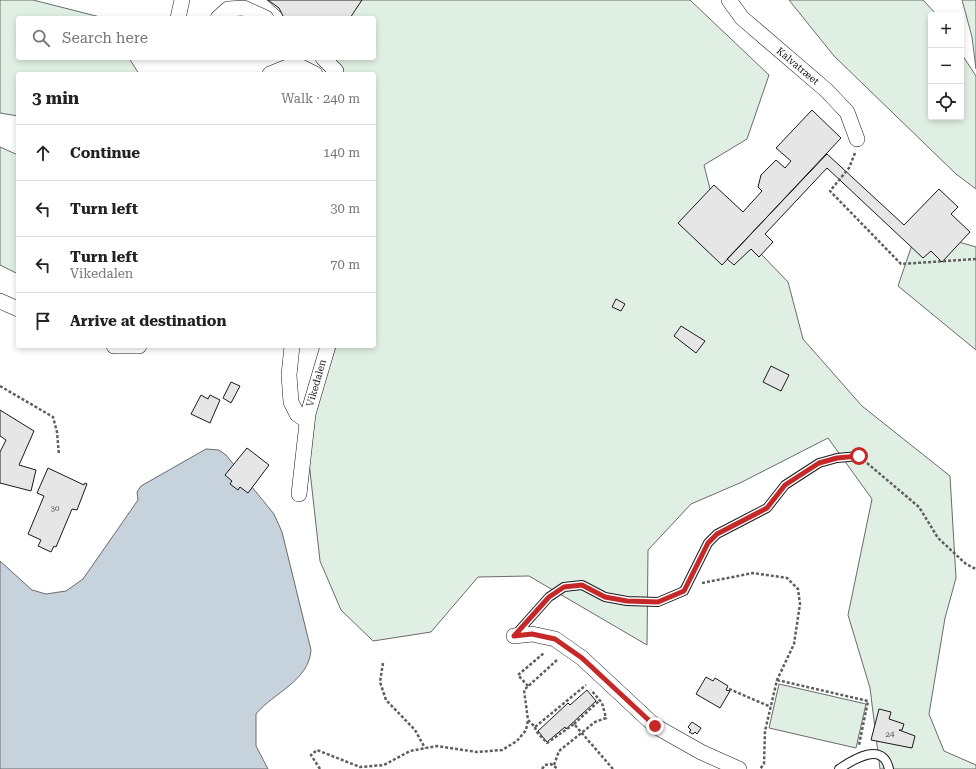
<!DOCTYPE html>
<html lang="en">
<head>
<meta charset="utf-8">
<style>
  body { margin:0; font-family:"Roboto Serif",serif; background:#f6f6f6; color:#222 }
  .controls { position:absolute; right:12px; top:12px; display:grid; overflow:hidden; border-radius:4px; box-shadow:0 2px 6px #0003 }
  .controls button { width:36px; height:36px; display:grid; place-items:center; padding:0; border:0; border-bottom:1px solid #e0e0e0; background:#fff; color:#222; font:20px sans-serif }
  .stop { position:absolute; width:12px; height:12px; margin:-9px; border:3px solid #c62828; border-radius:50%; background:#fff }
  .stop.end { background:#c62828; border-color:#fff; box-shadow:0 1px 4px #0008 }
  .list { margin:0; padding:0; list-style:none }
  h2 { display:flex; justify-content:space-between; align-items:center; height:52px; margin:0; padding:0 16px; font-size:17px }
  h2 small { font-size:13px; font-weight:400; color:#767676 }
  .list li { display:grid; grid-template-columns:26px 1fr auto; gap:12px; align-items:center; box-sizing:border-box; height:56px; padding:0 16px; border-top:1px solid #e0e0e0 }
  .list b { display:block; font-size:15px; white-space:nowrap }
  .list p { margin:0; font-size:13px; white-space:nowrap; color:#767676 }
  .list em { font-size:13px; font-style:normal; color:#767676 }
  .icon { flex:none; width:22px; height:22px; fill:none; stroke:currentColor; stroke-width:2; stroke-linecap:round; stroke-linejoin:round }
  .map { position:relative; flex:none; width:976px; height:769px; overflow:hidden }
  .search { position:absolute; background:#fff; box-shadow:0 2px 6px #0003; left:16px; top:16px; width:360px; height:44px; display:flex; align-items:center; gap:10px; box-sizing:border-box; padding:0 14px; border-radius:4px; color:#767676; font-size:15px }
  .panel { position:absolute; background:#fff; box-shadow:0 2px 6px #0003; left:16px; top:72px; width:360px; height:276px; border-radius:4px }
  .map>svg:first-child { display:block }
  .green { fill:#e0efe3; stroke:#6a6a6a }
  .water { fill:#c6d2dc; stroke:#6a6a6a }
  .building { fill:#e6e6e6; stroke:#1a1a1a }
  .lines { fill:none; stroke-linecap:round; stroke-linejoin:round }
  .service-casing { stroke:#1a1a1a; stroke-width:10 }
  .minor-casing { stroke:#1a1a1a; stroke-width:16 }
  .path { stroke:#5f5f5f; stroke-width:2.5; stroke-dasharray:3 2; stroke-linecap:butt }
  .service { stroke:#fff; stroke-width:8 }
  .minor { stroke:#fff; stroke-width:15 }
  .route { stroke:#c62828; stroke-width:5 }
  .labels { text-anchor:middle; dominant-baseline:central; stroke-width:3; stroke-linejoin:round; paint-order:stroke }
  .number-label { font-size:8px; fill:#4d4d4d }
  .street-label { font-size:10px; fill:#1a1a1a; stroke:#fff }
</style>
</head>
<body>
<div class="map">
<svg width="976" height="769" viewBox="0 0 976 769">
  <rect width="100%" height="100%" fill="#fff"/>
  <path class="green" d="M 0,0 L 33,0 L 104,18 L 18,18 L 18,58 L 129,58 L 139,74 L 18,74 L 18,116 L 0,113 Z
    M 267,0 L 690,0 L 769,75 L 747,139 L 704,165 L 714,205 L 788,282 L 803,339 L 862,406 L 950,476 L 956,578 L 945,618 L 929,714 L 944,751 L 976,765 L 976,769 L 880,769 L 870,688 L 848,615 L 872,499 L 828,438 L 742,482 L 691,504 L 648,550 L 647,645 L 529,576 L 478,577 L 431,632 L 373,641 L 341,610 L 320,561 L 306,435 L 336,346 L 374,346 L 374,74 L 335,74 L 327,58 L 374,58 L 374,18 L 287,18 Z
    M 789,0 L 923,0 L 937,15 L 931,15 L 931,117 L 961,117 L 961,53 L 976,76 L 976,189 L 956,174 L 834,56 Z
    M 962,0 L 976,0 L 976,69 L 972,37 Z
    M 0,147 L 18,155 L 18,274 L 0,265 Z
    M 917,230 L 976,247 L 976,350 L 898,286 Z
    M 779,684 L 866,704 L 856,748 L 769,728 Z"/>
  <path class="water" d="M 206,449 L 219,450 L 226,455 L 274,514 L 282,532 L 311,650 C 309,681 273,693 256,714 L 256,746 L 268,769 L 0,769 L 0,561 L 32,590 L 46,594 L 66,591 L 83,579 L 138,500 L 137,492 L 141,486 Z"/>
  <path class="building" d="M 268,0 L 362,0 L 350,18 L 284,18 L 279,8 Z
    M 812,110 L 841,138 L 722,265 L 678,223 L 714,185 L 743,212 L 762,191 L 758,187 L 761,175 L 776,160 L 785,168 L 791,161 L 776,148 Z
    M 827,154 L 904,225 L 939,189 L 958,207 L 951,214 L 970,232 L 942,262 L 931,251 L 923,258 L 827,168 L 765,234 L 773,242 L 759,257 L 751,249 L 734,265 L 727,259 Z
    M 616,299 L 625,304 L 621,311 L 612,307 Z
    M 681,326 L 705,341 L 696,353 L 674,336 Z
    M 771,366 L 789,375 L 781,391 L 763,382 Z
    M 231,382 L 240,386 L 231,403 L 223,398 Z
    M 201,395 L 208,399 L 210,395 L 220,400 L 210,423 L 191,414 Z
    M 0,410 L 34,431 L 19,465 L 36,470 L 31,491 L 0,483 L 0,452 L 6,440 L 0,436 Z
    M 247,448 L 269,465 L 248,493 L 240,487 L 238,490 L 230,484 L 232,481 L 225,475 Z
    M 48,468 L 84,485 L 85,483 L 87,484 L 77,510 L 72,509 L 56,547 L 54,546 L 51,552 L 38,546 L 41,540 L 28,534 L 44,496 L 37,493 Z
    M 706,677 L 713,681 L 715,678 L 728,686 L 726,690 L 730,691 L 720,708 L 696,694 Z
    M 587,690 L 596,701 L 566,729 L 565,727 L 547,742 L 538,731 L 568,703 L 570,705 Z
    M 879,709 L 891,712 L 889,719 L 904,724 L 902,730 L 899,730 L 915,736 L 912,748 L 871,740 Z
    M 692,722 L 701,728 L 697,734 L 695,732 L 693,734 L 689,732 L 691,730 L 688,727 Z"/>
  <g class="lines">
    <g class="service-casing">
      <path id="service" d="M 515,635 L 549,597 L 564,587 L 582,585 L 605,597 L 627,601 L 658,602 L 684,591 L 708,543 L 717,534 L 767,508 L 785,485 L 819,463 L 837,458 L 859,456
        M 839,769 C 854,759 883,741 889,769"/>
    </g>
    <g class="minor-casing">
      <path id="minor" d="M 729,0 L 742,18 L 826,90 L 847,112 L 857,139
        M 178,18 L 182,0
        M 218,18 L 228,9 L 244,8 L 266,18
        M 323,58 L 336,71 L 333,74
        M 270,74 L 295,64 L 315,74
        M 0,301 L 18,309
        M 114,346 L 139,346
        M 292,346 L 289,375 L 291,402 L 297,414 L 307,421
        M 299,494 L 308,414 L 328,346
        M 514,636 L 532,634 L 555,639 L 582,658 L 655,726 L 701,752 L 739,769"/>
    </g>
    <path class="path" d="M 855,153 L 849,168 L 830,191 L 901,264 L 976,259
      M 0,386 L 53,417 L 57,432 L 59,455
      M 867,463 L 919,507 L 938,538 L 966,564 L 976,569
      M 702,583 L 753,573 L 787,578 L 798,589 L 800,604 L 794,644 L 777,680 L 765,731 L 764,764 L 760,769
      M 557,660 L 524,690 L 528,720 L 535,727 L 586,685
      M 383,663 L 380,682 L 386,700 L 415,730 L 425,748
      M 777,680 L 868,701 L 859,745
      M 528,686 L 518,675 L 544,653
      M 729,689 L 771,707
      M 574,724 L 600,700
      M 535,727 L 536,731 L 547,743 L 574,724 L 613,769
      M 554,765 L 559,751 L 595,722 L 606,718 L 602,703 L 591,690
      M 320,769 L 311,755 L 317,750 L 360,767 L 384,765 L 410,751 L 437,746 L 477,752 L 502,750 L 517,741 L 526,730 L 528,720
      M 542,769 L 545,765 L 551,764 L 558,769"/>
    <use href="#service" class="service"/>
    <use href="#minor" class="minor"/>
  </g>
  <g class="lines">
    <path class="route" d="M 655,726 L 582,658 L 555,639 L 532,634 L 514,636 L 549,597 L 564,587 L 582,585 L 605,597 L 627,601 L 658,602 L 684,591 L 708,543 L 717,534 L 767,508 L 785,485 L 819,463 L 837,458 L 859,456"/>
  </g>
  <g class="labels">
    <g class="number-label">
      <text x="55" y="508">30</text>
      <text x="890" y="734">24</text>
    </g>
    <g class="street-label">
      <text transform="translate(798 66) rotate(40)">Kalvatræet</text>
      <text transform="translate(316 383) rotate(-74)">Vikedalen</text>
    </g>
  </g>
</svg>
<div class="controls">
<button>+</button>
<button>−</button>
<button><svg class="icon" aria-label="locate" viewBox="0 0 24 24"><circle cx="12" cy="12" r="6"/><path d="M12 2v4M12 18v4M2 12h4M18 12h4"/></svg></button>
</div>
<div class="stop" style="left:859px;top:456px"></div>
<div class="stop end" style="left:655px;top:726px"></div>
<div class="search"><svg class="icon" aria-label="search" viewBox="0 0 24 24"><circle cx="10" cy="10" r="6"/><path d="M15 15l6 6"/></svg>Search here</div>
<section class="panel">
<h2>3 min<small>Walk · 240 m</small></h2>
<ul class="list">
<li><svg class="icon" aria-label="ahead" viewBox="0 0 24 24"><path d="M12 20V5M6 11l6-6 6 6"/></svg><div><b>Continue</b></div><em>140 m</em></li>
<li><svg class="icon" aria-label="left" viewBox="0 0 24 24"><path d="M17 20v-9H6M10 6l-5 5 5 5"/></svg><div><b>Turn left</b></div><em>30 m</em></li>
<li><svg class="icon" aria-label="left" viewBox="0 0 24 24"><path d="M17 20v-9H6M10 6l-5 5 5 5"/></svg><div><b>Turn left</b><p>Vikedalen</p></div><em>70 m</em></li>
<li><svg class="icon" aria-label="arrive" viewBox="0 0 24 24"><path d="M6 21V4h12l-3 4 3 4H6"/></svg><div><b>Arrive at destination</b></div></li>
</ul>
</section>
</div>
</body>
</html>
